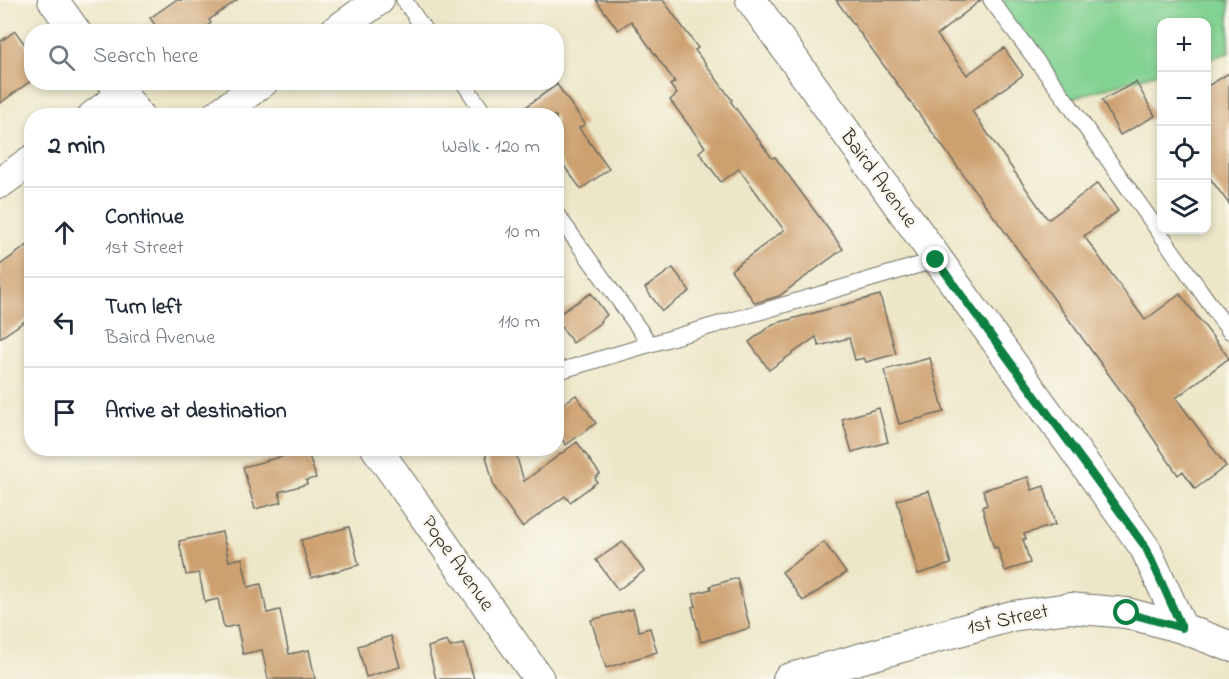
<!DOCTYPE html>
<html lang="en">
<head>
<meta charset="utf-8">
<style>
  body { margin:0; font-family:"Indie Flower",sans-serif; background:#f6f6f7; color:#1f2937 }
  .controls { position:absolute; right:18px; top:18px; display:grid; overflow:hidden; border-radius:12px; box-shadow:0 3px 9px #0003 }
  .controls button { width:54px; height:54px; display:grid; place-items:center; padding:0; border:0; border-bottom:2px solid #e0e1e3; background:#fff; color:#1f2937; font:30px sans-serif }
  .stop { position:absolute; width:18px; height:18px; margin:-14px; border:4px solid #0b8043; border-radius:50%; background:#fff }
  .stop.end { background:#0b8043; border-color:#fff; box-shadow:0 2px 6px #0008 }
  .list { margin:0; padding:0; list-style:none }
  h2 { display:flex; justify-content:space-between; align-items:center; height:78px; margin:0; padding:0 24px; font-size:26px }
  h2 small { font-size:20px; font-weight:400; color:#747a83 }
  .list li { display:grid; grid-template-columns:39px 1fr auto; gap:18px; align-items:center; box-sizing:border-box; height:90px; padding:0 24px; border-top:2px solid #e0e1e3 }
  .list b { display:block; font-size:22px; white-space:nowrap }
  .list p { margin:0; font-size:20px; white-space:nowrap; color:#747a83 }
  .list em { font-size:20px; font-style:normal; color:#747a83 }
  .icon { flex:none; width:33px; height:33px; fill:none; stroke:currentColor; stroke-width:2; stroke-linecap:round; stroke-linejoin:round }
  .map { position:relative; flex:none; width:1229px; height:679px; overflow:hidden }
  .search { position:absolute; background:#fff; box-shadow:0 3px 9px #0003; left:24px; top:24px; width:540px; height:66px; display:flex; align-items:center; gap:15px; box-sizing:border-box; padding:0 21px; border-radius:24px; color:#747a83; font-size:22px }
  .panel { position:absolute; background:#fff; box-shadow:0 3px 9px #0003; left:24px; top:108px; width:540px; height:348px; border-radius:24px }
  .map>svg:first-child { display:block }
  .green { fill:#82d293; stroke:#567e5f; stroke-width:1.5 }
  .building { fill:#cda06f }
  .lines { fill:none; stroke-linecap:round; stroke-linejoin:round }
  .lane-casing { stroke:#6f6d62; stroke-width:17 }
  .street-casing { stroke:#6f6d62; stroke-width:32 }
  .lane { stroke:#fff; stroke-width:15 }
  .street { stroke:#fff; stroke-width:30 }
  .route { stroke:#0b8043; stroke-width:8 }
  .labels { text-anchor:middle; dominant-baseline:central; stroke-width:4.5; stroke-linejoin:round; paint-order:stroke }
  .street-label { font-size:21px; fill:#2b2b2b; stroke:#fbf7ec }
</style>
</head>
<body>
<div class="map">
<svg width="1229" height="679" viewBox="0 0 1229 679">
  <rect width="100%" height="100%" fill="#fbf7ec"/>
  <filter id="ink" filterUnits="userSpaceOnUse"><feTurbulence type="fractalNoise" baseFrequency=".0167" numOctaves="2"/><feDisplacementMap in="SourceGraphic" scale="12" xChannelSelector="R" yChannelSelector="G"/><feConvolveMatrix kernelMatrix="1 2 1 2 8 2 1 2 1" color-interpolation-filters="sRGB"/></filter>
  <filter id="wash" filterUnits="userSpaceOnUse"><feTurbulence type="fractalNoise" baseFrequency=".008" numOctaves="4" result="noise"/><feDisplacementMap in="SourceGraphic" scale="24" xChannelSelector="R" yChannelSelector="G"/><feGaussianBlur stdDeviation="1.35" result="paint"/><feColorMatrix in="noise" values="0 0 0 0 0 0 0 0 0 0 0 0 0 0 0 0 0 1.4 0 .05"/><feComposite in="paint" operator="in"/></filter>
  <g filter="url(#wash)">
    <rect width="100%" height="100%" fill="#ede7c9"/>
    <path class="green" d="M 1005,0 L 1229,0 L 1229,53 L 1207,59 L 1206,22 L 1162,22 L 1161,72 L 1066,100 L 995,6 Z"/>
    <g id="blocks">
      <path class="building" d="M 176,0 L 237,0 L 209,20 L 211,23 L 199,32 L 160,32 L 150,18 Z
        M 596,0 L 663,0 L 698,48 L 695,50 L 732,100 L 731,102 L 772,158 L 775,157 L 843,249 L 779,296 L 755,303 L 731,270 L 784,230 L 739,169 L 721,182 L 699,152 L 705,147 L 670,100 L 677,94 L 670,85 L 675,82 L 631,21 L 618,30 Z
        M 836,0 L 981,0 L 937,35 L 967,75 L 1004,48 L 1023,75 L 972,111 L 1046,217 L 1049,219 L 1098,183 L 1118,211 L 1084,236 L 1145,320 L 1180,294 L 1229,358 L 1176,398 L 1226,466 L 1195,489 L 1183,471 L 1178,475 L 1123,394 Z
        M 15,31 L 32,54 L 32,80 L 0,103 L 0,42 Z
        M 1229,73 L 1229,204 L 1206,173 L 1206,87 Z
        M 1136,82 L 1155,116 L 1120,135 L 1102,100 Z
        M 556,83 L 585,124 L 579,128 L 609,169 L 581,189 L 556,155 L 556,116 L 513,116 L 556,85 Z
        M 32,242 L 32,316 L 0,338 L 0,265 Z
        M 673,268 L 690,291 L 662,311 L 645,288 Z
        M 591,293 L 607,315 L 600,321 L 601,322 L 573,343 L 556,320 L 556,316 Z
        M 880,295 L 896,354 L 866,362 L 864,358 L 855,360 L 849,338 L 819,346 L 816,337 L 769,370 L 749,342 L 773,324 Z
        M 930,358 L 944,412 L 899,424 L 884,370 Z
        M 576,395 L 596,423 L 566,445 L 556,431 L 556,409 Z
        M 879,408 L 888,442 L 852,452 L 842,419 Z
        M 577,442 L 600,474 L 595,478 L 597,482 L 570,502 L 565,496 L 522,527 L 494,487 L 484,448 L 514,448 L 524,481 Z
        M 298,452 L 299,455 L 308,452 L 316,478 L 306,480 L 307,484 L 279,492 L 282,502 L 255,509 L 243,467 Z
        M 1028,477 L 1032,490 L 1044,486 L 1055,525 L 1024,534 L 1026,539 L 1023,539 L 1030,563 L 1005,571 L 997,547 L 994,548 L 982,507 L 987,505 L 983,490 Z
        M 929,491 L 951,564 L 918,574 L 897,500 Z
        M 349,527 L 359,565 L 311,578 L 301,540 Z
        M 222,532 L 229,561 L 242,558 L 248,587 L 261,584 L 267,613 L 280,610 L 289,654 L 309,650 L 315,679 L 268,679 L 262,650 L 243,654 L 237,625 L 224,628 L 218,599 L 205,602 L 199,573 L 186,575 L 179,541 Z
        M 623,542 L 644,571 L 618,590 L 596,560 Z
        M 824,542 L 846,573 L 803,601 L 782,572 Z
        M 737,578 L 750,628 L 701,642 L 692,607 L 696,606 L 693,594 L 711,589 L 710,586 Z
        M 633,609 L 639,631 L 650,628 L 657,652 L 606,668 L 591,620 Z
        M 391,636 L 400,667 L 366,677 L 358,646 Z
        M 447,641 L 450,647 L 464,644 L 474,679 L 436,679 L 428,647 Z"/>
    </g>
  </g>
  <g filter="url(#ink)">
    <use href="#blocks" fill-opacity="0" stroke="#6f6d62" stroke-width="1.5"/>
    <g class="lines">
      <g class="lane-casing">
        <path id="lane" d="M 404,0 L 426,32
          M 991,0 L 1066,100 L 1229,331
          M 463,82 L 486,116
          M 556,213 L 650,344
          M 556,372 L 936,260"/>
      </g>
      <g class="street-casing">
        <path id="street" d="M 53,0 L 76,32
          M 751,0 L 1145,548 L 1182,628
          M 334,32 L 379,0
          M 113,82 L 139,116
          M 93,116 L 122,95
          M 216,116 L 263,82
          M 0,183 L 32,160
          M 376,448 L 539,679
          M 788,679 L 1012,616 L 1069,608 L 1127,613 L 1182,628 L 1229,646"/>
      </g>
      <use href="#lane" class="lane"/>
      <use href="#street" class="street"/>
    </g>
  </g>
  <g class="lines" filter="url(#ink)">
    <path class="route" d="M 936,260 L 1146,548 L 1182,628 L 1127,613"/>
  </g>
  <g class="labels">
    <g class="street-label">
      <text transform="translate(878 179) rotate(54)">Baird Avenue</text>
      <text transform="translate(457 564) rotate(55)">Pope Avenue</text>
      <text transform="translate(1008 620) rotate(-12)">1st Street</text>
    </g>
  </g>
</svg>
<div class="controls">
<button>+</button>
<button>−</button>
<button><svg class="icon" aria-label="locate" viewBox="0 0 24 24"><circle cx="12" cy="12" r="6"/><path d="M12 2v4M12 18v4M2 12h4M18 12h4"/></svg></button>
<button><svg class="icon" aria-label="layers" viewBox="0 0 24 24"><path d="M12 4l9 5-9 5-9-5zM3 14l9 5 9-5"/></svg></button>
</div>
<div class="stop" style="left:1127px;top:613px"></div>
<div class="stop end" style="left:936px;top:260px"></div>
<div class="search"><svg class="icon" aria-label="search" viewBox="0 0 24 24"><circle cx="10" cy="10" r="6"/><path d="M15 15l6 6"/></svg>Search here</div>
<section class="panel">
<h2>2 min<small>Walk · 120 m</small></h2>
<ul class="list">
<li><svg class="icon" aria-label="ahead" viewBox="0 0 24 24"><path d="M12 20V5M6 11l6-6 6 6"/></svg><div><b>Continue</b><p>1st Street</p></div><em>10 m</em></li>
<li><svg class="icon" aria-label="left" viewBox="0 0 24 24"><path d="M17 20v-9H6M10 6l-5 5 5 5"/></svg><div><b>Turn left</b><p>Baird Avenue</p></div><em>110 m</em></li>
<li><svg class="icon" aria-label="arrive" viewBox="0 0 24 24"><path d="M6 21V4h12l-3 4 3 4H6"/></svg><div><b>Arrive at destination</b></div></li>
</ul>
</section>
</div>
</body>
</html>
